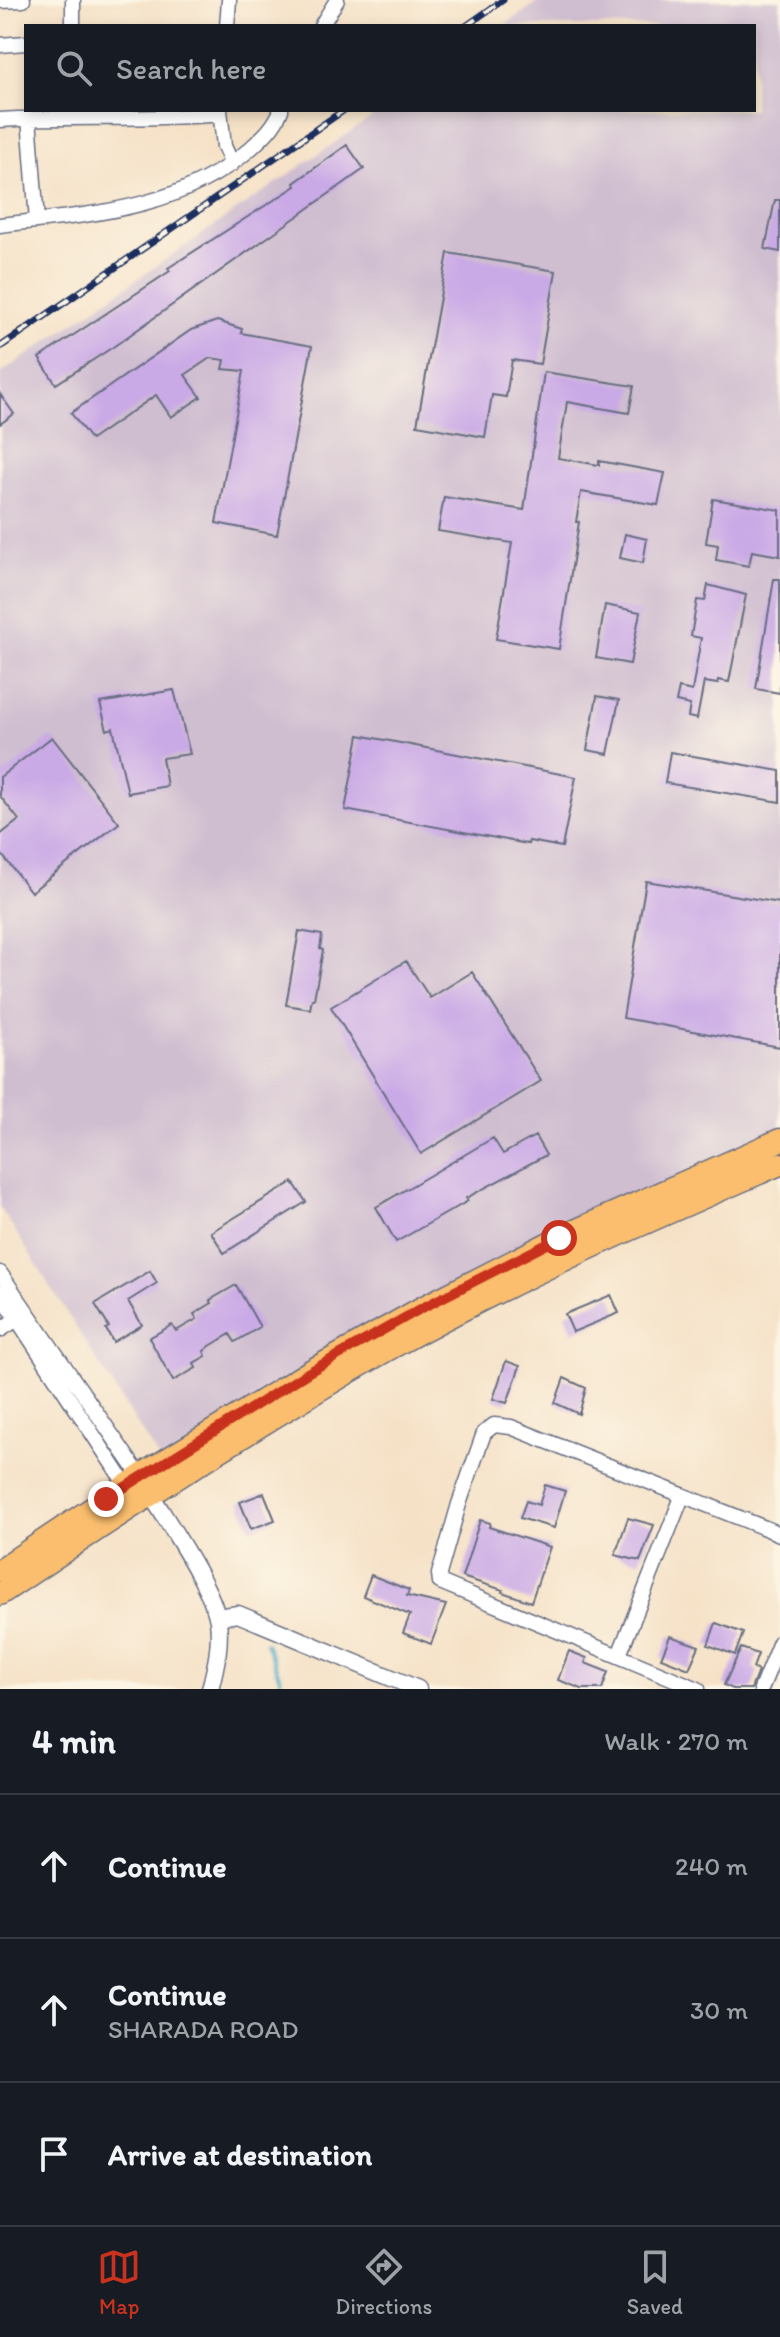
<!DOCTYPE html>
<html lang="en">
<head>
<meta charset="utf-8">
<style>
  body { margin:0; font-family:Itim,sans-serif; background:#242831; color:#f1f3f6 }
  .stop { position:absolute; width:24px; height:24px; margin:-18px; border:6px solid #c8321e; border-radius:50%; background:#fff }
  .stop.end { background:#c8321e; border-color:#fff; box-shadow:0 2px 8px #0008 }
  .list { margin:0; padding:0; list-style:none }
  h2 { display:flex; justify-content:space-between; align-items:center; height:104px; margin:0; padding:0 32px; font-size:34px }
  h2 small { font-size:26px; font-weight:400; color:#9ea1a6 }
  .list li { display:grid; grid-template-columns:52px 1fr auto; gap:24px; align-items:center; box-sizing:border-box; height:144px; padding:0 32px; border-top:2px solid #363941 }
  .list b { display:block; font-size:30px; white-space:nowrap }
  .list p { margin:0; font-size:26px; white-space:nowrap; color:#9ea1a6 }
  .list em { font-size:26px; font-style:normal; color:#9ea1a6 }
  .icon { flex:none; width:44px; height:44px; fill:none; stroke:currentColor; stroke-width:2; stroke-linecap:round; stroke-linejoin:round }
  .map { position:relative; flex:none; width:780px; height:1689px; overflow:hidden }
  .search { position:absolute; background:#171b24; box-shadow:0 4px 12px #0003; left:24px; right:24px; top:24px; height:88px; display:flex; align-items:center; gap:20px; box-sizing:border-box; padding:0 28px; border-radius:0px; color:#9ea1a6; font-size:30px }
  .sheet { height:536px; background:#171b24 }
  nav { display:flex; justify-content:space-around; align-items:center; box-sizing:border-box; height:112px; border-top:2px solid #363941; background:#171b24; font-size:22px; color:#9ea1a6 }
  nav a { display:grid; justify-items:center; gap:4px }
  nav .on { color:#c8321e }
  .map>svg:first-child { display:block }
  .industrial { fill:#cfbdd0 }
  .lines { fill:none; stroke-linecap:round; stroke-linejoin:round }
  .stream { stroke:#44a7c4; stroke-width:4 }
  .building { fill:#caaae6 }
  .minor-casing { stroke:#676d82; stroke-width:17 }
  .tertiary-casing { stroke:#676d82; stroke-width:19 }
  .primary-casing { stroke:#676d82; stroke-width:25 }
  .minor { stroke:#fff; stroke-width:14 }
  .tertiary { stroke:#fff; stroke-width:16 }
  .primary { stroke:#fabe6e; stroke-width:22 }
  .rail-casing { stroke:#1b2f5e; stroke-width:7 }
  .rail { stroke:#fcf5e5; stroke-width:4; stroke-dasharray:12; stroke-linecap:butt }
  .route { stroke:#c8321e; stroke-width:10 }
</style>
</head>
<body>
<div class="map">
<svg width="780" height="1689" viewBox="0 0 780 1689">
  <rect width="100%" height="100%" fill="#fcf5e5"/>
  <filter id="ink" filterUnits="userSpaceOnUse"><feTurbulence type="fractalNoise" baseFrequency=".0125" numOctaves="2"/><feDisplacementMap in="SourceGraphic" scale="16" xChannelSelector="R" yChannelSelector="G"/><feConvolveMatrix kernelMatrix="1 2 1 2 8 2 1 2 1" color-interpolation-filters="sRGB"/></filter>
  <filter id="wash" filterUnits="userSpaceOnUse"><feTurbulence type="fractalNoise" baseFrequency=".006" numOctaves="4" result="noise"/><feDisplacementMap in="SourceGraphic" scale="32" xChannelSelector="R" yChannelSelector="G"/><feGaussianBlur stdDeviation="1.8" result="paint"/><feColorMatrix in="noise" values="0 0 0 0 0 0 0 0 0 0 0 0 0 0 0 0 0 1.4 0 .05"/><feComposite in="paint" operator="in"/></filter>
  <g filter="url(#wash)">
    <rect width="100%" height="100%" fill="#f5e1c6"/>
    <path class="industrial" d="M 541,0 L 780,0 L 780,1153 L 161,1462 L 0,1207 L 0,374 L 382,110 L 754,110 L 754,26 L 503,26 Z"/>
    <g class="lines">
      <path class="stream" d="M 266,1643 L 280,1678 L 280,1689"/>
    </g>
    <g id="blocks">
      <path class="building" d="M 347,145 L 364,169 L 113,347 L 56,384 L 39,358 L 170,271 L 168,268 L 296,186 L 294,183 Z
        M 775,200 L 780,200 L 780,252 L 765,249 Z
        M 448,253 L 556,271 L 540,364 L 512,360 L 506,397 L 492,395 L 485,437 L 417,425 Z
        M 217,321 L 242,329 L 241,333 L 312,346 L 277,535 L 216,523 L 244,371 L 223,369 L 225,360 L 210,358 L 185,375 L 201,397 L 171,417 L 156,395 L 91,440 L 71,413 L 191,330 Z
        M 544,372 L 634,386 L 629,413 L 567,402 L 558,458 L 599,465 L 599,461 L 665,473 L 658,505 L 581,492 L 576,522 L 579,522 L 559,649 L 496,639 L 512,543 L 438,531 L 444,497 L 524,510 Z
        M 0,394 L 14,414 L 0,424 Z
        M 713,499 L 780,510 L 780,556 L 752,551 L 749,566 L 716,560 L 718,545 L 706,543 Z
        M 625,534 L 647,539 L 643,563 L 620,558 Z
        M 774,579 L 780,579 L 780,693 L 756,689 Z
        M 708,585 L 746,595 L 729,682 L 718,680 L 718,684 L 704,682 L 697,719 L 688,717 L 690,705 L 676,702 L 679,688 L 692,691 L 701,638 L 691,636 L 697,600 L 705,601 Z
        M 605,605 L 640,612 L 630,664 L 596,658 Z
        M 174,690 L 190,754 L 162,758 L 167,786 L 128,793 L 113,728 L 107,730 L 100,703 Z
        M 597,696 L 619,700 L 608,754 L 587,750 Z
        M 359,735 L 576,777 L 562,847 L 529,841 L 528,844 L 345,810 Z
        M 52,737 L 119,823 L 31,892 L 0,852 L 0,835 L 19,820 L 0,796 L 0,777 Z
        M 670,752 L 780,771 L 780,802 L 665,783 Z
        M 646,881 L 780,903 L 780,1047 L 623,1018 Z
        M 299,931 L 322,935 L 320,949 L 323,950 L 314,999 L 312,999 L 310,1009 L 286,1005 Z
        M 406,961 L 430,998 L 472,972 L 541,1081 L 421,1154 L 331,1007 Z
        M 535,1136 L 546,1155 L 466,1198 L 468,1201 L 396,1242 L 376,1207 L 493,1138 L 503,1154 Z
        M 293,1182 L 306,1202 L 224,1253 L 211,1232 Z
        M 150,1271 L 157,1283 L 128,1301 L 142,1325 L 113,1342 L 106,1329 L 109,1327 L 95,1304 Z
        M 236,1285 L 260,1327 L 235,1342 L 230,1334 L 210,1346 L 204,1351 L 206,1356 L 194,1363 L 196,1368 L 173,1381 L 149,1338 L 172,1325 L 176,1331 L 197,1319 L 194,1314 L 212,1303 L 210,1300 Z
        M 611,1295 L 619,1313 L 573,1332 L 565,1314 Z
        M 506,1361 L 520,1366 L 507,1403 L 493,1399 Z
        M 564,1378 L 586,1388 L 579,1414 L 555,1403 Z
        M 545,1485 L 565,1491 L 554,1528 L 520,1518 L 526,1501 L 539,1505 Z
        M 264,1493 L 275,1520 L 251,1529 L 240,1502 Z
        M 628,1518 L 654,1525 L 640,1561 L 615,1555 Z
        M 480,1520 L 490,1523 L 489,1527 L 550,1547 L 531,1602 L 502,1592 L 503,1590 L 462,1577 Z
        M 371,1575 L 409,1590 L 407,1596 L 446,1605 L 431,1644 L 403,1633 L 410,1615 L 363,1596 Z
        M 716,1623 L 743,1633 L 735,1655 L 708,1645 Z
        M 670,1636 L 699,1646 L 689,1669 L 661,1658 Z
        M 741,1648 L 758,1654 L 753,1668 L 758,1671 L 751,1689 L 733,1689 L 724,1685 Z
        M 569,1651 L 587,1658 L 585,1663 L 608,1672 L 602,1689 L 582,1689 L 558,1680 Z"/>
    </g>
  </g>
  <g filter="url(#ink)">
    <use href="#blocks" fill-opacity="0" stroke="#676d82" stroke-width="2"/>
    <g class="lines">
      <g class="minor-casing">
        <path id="minor" d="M 0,1 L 23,0
          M 73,26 L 73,0
          M 227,26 L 229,0
          M 321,26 L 337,0
          M 0,45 L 26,43
          M 220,110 L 224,146 L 232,164
          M 29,118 L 37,221
          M 0,120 C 73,115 146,121 220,114
          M 0,225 C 87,215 182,210 251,148 C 264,136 275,126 281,110
          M 0,1273 L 145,1483
          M 0,1293 L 130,1491
          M 0,1330 L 17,1319
          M 619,1655 L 682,1497
          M 698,1689 L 440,1582 L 439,1574 L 459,1504 L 484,1433 L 494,1425 L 511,1427 L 780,1534
          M 761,1689 L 780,1642"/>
      </g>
      <g class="tertiary-casing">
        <path id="tertiary" d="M 150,1493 C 168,1523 213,1589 218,1621 C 221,1644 216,1666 210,1689
          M 217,1617 L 238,1614 L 418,1689"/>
      </g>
      <g class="primary-casing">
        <path id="primary" d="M 0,1570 L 153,1468 L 309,1372 L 422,1308 L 559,1238 L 780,1140
          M 0,1594 C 126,1509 253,1427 385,1351 C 512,1280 647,1221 780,1164"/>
      </g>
      <use href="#minor" class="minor"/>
      <use href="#tertiary" class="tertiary"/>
      <use href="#primary" class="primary"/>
      <g class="rail-casing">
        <path id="rail" d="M 466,26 L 503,0
          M 0,347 L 344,110"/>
      </g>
      <use href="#rail" class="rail"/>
    </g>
  </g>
  <g class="lines" filter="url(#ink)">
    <path class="route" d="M 106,1499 L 309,1372 L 422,1308 L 559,1238"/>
  </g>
</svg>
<div class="stop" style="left:559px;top:1238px"></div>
<div class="stop end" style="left:106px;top:1499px"></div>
<div class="search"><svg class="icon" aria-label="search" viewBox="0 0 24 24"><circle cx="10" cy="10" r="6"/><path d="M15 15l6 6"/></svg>Search here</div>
</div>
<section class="sheet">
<h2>4 min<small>Walk · 270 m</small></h2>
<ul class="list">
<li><svg class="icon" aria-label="ahead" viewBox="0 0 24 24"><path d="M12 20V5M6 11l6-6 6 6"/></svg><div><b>Continue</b></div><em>240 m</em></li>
<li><svg class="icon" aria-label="ahead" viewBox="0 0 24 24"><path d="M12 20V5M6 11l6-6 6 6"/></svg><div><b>Continue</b><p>SHARADA ROAD</p></div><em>30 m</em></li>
<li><svg class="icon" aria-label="arrive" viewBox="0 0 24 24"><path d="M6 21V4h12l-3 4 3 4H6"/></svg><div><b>Arrive at destination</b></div></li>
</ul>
</section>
<nav>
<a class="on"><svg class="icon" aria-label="map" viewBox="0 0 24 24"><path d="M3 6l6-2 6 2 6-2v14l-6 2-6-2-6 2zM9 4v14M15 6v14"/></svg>Map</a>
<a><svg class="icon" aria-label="directions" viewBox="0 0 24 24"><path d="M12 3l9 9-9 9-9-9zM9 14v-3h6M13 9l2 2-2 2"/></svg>Directions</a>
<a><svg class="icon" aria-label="saved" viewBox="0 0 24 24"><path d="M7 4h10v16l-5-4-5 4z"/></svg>Saved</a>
</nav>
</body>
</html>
